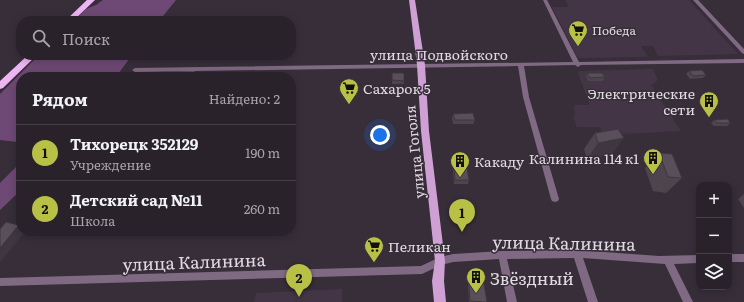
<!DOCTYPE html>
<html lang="ru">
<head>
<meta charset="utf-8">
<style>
  body { margin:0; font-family:Literata,serif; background:#312a33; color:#f1f3f6 }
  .controls { position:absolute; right:12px; bottom:12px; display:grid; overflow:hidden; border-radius:8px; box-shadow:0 2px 10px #0003 }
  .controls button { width:36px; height:36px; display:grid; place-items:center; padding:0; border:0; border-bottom:1px solid #453f47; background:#29222b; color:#f1f3f6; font:20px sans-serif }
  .you { position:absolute; left:380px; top:135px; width:14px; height:14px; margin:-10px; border:3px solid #fff; border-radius:50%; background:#1a73e8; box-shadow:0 0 0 6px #1a73e833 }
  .badge { display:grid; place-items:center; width:26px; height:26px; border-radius:50%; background:#b9c046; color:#111; font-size:13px; font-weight:700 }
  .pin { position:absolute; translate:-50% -33px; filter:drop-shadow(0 1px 2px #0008) }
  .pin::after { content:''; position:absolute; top:21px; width:14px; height:12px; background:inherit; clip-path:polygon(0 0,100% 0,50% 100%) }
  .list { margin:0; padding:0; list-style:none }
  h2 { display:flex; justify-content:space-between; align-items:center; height:52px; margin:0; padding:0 16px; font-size:17px }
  h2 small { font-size:13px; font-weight:400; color:#a5a4a9 }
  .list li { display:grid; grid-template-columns:26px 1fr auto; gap:12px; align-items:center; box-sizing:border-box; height:56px; padding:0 16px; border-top:1px solid #453f47 }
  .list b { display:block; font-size:15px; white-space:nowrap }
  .list p { margin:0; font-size:13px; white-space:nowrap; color:#a5a4a9 }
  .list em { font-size:13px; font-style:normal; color:#a5a4a9 }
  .icon { flex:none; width:22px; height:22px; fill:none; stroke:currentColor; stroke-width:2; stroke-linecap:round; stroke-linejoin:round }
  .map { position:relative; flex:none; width:744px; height:302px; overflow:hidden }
  .search { position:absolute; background:#29222b; box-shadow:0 2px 10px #0003; left:16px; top:16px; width:280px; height:44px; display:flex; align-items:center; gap:10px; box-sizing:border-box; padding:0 14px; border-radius:16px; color:#a5a4a9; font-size:15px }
  .panel { position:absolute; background:#29222b; box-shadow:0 2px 10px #0003; left:16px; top:72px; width:280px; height:164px; border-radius:16px }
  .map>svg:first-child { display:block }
  .built { fill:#433545 }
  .green { fill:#6f4975 }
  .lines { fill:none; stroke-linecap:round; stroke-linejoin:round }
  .minor { fill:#806a83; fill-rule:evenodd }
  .major { fill:#cea0d4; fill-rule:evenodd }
  .highway { fill:#edb5f4; fill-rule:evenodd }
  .wall { fill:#4d444d }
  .shaded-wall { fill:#3e373f }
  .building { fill:#594f5a; stroke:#3e373f }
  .labels { text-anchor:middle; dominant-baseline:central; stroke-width:3; stroke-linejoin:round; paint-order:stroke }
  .far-poi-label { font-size:12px; fill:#e0dae1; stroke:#372e39; text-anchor:start }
  .street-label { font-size:14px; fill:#e0dae1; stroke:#372e39 }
  .poi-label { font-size:14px; fill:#e0dae1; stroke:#372e39; text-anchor:start }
  .near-street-label { font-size:17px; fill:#e0dae1; stroke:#372e39 }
  .near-poi-label { font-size:17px; fill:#e0dae1; stroke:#372e39; text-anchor:start }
</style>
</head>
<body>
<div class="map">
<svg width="744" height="302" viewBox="0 0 744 302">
  <rect width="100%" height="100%" fill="#372e39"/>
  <path class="built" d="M 565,0 L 689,0 L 738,54 L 658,56 L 653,46 L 641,46 L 648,57 L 578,58 L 552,7 L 569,7 Z
    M 653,69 L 658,80 L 651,85 L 681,131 L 603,135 L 600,127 L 577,127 L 573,117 L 575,115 L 574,105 L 590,105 L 578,73 L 579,71 Z
    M 342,289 L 342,302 L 254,302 L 256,293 Z"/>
  <path class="green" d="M 103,0 L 176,0 L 159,21 L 74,21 L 86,9 L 96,5 Z
    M 39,55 L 132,55 L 116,77 L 21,77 L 21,153 L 18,150 L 17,142 L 0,140 L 0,94 Z
    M 194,71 L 200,77 L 132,77 L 137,73 Z
    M 21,162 L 21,190 L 0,210 L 0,183 Z"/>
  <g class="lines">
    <path class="minor" d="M 543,0 L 547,0 L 579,62 L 744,59 L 744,63 L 581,65 L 578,67 L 575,65 L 524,66 L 529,97 L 559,199 L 558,201 L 555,202 L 552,201 L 551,199 L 523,97 L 518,66 L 135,72 L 132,70 L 135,68 L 573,62 Z
      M 693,0 L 698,0 L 744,49 L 744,54 L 742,53 Z
      M 577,250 L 659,256 L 699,255 L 699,263 L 674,264 L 693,302 L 683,302 L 665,264 L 583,258 L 598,302 L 588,302 L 574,258 L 507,259 L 517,302 L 507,302 L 499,259 L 453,262 L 441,265 L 422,274 L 0,286 L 0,278 L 421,266 L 440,257 L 453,254 L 502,251 Z
      M 729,254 L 744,254 L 744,262 L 729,262 Z"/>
    <path class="major" d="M 409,0 L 415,0 L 425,65 L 429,131 L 445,261 L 444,281 L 446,302 L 434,302 L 432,281 L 435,261 L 421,131 L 417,65 Z"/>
    <path class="highway" d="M 87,0 L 95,0 L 73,21 L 65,21 Z
      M 28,55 L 37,55 L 3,88 L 0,89 L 0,81 Z"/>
  </g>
  <path class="wall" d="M 689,71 L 706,75 L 703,78 L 690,79 L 686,74 Z
    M 392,73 L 404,81 L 404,84 L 392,84 Z
    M 587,73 L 605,77 L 603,81 L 588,81 L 586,76 Z
    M 453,114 L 475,120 L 473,124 L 453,124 L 452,118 Z
    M 714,120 L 730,123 L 727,126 L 714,126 L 711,123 Z
    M 595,133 L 612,154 L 587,159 L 584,149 Z
    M 659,153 L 682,178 L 666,193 L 653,191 L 645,168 Z
    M 454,168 L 469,180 L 468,184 L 454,184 L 453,172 Z
    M 744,194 L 744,208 L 738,199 Z
    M 469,284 L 487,302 L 469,302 L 468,286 Z"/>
  <path class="shaded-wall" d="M 624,138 L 612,154 L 587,159 L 598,143 Z
    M 19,225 L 21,226 L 21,231 L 26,231 L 0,262 L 0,248 Z"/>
  <path class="building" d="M 702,70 L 706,75 L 693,76 L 689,71 Z
    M 392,73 L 404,73 L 404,81 L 392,80 Z
    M 587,73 L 602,73 L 605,77 L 590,78 Z
    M 473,113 L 475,120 L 455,120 L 453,114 Z
    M 728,119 L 730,123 L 717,123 L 714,120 Z
    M 618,129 L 624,138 L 598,143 L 595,133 Z
    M 659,153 L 672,154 L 682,178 L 668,177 Z
    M 454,168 L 467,168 L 469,180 L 455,180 Z
    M 6,222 L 19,225 L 0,248 L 0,229 Z
    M 469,284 L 484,284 L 487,302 L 470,301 Z"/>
  <defs>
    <g id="supermarket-pin" transform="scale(1)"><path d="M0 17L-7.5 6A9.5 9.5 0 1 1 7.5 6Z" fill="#b9c046" stroke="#372e39"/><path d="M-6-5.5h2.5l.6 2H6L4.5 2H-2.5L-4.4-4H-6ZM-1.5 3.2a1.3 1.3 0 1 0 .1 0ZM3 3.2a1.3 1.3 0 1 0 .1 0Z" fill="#111"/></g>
    <g id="building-pin" transform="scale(1)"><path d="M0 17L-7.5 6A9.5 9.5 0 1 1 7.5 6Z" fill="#b9c046" stroke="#372e39"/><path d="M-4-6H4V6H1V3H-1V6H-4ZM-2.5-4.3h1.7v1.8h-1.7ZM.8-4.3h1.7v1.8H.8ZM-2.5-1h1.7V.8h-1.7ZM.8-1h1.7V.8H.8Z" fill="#111"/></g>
  </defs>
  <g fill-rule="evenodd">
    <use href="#supermarket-pin" x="578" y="30"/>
    <use href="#supermarket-pin" x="349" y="88"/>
    <use href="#building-pin" x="709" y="101"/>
    <use href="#building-pin" x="653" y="158"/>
    <use href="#building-pin" x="460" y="161"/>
    <use href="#supermarket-pin" x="374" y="246"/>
    <use href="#building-pin" x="476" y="277"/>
  </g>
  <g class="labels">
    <g class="far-poi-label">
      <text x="592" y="30">Победа</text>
    </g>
    <g class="street-label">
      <text x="439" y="54">улица Подвойского</text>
      <text transform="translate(414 152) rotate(-96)">улица Гоголя</text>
    </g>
    <g class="poi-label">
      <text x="363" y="88">Сахарок 5</text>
      <text x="695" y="93" text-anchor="end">Электрические<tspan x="695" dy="16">сети</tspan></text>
      <text x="639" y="158" text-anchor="end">Калинина 114 к1</text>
      <text x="474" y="161">Какаду</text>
      <text x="388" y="246">Пеликан</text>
    </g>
    <g class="near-street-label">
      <text transform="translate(564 242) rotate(1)">улица Калинина</text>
      <text transform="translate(194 261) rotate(-2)">улица Калинина</text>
    </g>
    <g class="near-poi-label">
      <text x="490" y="277">Звёздный</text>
    </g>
  </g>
</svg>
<div class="controls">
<button>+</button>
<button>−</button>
<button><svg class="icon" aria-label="layers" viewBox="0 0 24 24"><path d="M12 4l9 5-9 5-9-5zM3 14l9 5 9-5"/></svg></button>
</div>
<div class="you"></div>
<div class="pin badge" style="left:462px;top:232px">1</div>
<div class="pin badge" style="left:299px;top:297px">2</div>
<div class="search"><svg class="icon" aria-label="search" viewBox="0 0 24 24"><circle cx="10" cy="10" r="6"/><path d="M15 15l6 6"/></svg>Поиск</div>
<section class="panel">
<h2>Рядом<small>Найдено: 2</small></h2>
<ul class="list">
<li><span class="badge">1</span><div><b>Тихорецк 352129</b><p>Учреждение</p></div><em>190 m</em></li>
<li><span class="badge">2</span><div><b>Детский сад №11</b><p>Школа</p></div><em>260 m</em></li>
</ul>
</section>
</div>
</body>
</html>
